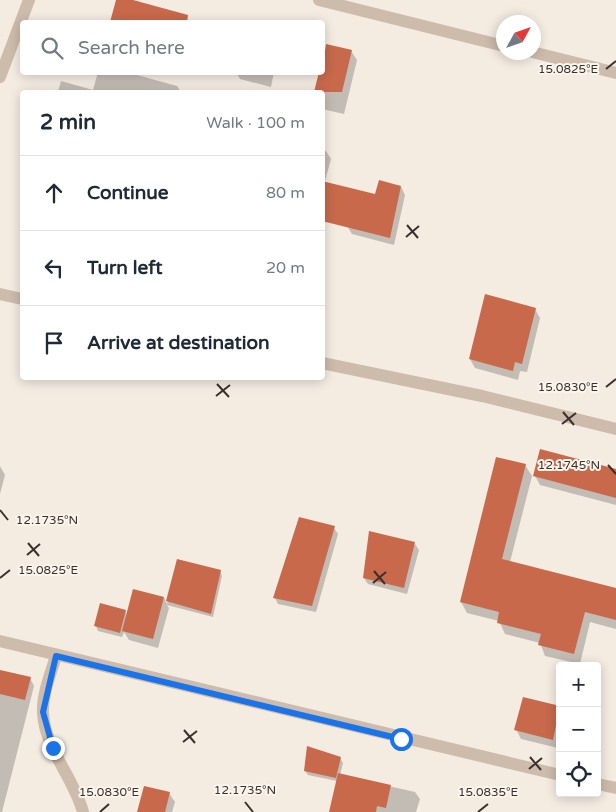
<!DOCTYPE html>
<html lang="en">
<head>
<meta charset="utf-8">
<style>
  body { margin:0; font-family:"Varela Round",sans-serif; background:#f6f6f7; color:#1f2937 }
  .controls { position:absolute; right:15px; bottom:15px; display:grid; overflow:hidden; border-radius:5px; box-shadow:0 2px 12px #0003 }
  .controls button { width:45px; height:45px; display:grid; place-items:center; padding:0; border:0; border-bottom:1px solid #e0e1e3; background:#fff; color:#1f2937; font:25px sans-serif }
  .compass { position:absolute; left:496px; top:15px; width:45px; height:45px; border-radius:50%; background:#fff; box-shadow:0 2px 12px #0003; rotate:50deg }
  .stop { position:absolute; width:15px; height:15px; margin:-11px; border:4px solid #1a73e8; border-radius:50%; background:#fff }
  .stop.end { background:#1a73e8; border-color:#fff; box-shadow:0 1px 5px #0008 }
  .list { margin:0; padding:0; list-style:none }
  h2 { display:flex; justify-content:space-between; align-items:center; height:65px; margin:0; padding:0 20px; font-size:21px }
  h2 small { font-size:16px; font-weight:400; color:#747a83 }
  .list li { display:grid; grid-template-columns:32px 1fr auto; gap:15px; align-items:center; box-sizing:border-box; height:75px; padding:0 20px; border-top:1px solid #e0e1e3 }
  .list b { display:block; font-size:19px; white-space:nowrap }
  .list em { font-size:16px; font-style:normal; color:#747a83 }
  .icon { flex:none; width:28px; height:28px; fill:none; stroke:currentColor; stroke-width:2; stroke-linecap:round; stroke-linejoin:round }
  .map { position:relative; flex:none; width:616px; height:812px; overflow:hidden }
  .search { position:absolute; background:#fff; box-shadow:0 2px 12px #0003; left:20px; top:20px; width:305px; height:55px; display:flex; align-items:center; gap:12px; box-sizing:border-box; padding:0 18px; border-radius:5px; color:#747a83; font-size:19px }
  .panel { position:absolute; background:#fff; box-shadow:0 2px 12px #0003; left:20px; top:90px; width:305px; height:290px; border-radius:5px }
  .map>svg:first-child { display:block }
  .shadow { fill:#0003 }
  .building { fill:#c8694b }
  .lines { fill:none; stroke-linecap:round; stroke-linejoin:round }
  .minor { stroke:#cdbbac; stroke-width:12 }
  .route { stroke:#1a73e8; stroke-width:6 }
  .ticks { fill:none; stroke:#3b302b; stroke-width:2 }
  .ticks-label { font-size:12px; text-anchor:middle; fill:#3b302b; stroke:#fbf5ee; stroke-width:4; stroke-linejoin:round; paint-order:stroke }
</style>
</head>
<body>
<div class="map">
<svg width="616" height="812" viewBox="0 0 616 812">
  <rect width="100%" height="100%" fill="#f4ebe1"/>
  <path class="shadow" d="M 327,45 L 351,51 L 357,60 L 344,114 L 322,109 L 322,92 L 315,92 L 320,72 L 322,72 Z
    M 98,72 L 126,72 L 177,86 L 181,92 L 58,92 L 61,81 L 93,90 Z
    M 236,72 L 274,72 L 271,87 L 240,79 Z
    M 322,150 L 326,151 L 331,159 L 322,192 Z
    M 401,187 L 405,195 L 394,245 L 352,234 L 347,226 L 376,195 Z
    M 486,296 L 535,309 L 540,318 L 527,372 L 520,371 L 518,380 L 475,368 L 470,359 Z
    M 525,465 L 532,476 L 510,562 L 616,591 L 616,629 L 590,622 L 580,664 L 545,656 L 540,643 L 505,634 L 499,621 L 467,613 L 461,602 Z
    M 0,466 L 5,475 L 0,494 Z
    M 616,470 L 616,505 L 540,485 L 535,476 Z
    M 334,528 L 338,534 L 316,612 L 278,604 L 275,598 Z
    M 415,544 L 419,550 L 407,594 L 368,584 L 364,578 Z
    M 177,560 L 220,571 L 222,576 L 213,617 L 167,605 L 169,608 L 158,648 L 129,640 L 124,632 L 122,637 L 98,631 L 96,626 L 125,611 L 127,615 L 134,591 L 164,598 L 167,604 Z
    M 0,671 L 30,678 L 34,686 L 2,812 L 0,812 Z
    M 524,698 L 560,708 L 558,748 L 521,739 L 516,729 Z
    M 340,758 L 343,763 L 340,775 L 415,792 L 420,799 L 416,812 L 330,812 L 337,781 L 308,775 L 305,771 Z
    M 169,793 L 175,802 L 172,812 L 139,812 Z"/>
  <path class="building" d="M 116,0 L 133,0 L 188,15 L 187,22 L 110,22 Z
    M 326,44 L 352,50 L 342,92 L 314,92 L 319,72 L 322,72 Z
    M 379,180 L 401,186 L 390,238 L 322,221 L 322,181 L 375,194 Z
    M 485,294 L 536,308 L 522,364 L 515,362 L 513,371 L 469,359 Z
    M 540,449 L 616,469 L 616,498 L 533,476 Z
    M 496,457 L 526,464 L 502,559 L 616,588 L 616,620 L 585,612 L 574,654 L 538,645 L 541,634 L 497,623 L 499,612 L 460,602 Z
    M 299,517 L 335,526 L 312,606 L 273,598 Z
    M 369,531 L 415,542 L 404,588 L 363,578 Z
    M 177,559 L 221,570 L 211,614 L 166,601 Z
    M 133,589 L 164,597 L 153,639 L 122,631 Z
    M 100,603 L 126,610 L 120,633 L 94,626 Z
    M 0,670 L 31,677 L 25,700 L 0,694 Z
    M 523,697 L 560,706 L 553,740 L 514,730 Z
    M 307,746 L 341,757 L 336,778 L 304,771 Z
    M 338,773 L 391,785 L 386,808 L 377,806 L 376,812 L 329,812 Z
    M 144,786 L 170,792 L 165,812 L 137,812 Z"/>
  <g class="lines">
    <path class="minor" d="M 319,0 L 504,46
      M 532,52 L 616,73
      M 0,77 L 29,0
      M 0,294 L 22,299
      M 322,363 L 482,396 L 616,429
      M 0,641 L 560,775
      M 56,656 C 51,673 42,694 43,713 C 45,749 74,778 83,812
      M 597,784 L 616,788"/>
  </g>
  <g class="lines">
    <path class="route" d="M 53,748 L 43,712 L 56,656 L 401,739"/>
  </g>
  <path class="ticks" d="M 606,69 L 616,61M 407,225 L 418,238M 406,237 L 419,226M 217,384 L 229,397M 606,387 L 616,379M 216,396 L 230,385M 563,412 L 574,425M 562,424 L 576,413M 608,465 L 616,474M 0,510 L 8,520M 28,543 L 39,556M 27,555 L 40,544M 374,571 L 385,584M 0,578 L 10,570M 373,583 L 386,572M 184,730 L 195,743M 183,742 L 197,731M 530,757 L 541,770M 529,769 L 542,758M 245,802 L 253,812M 100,812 L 109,804M 478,812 L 488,804"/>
  <g class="ticks-label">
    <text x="568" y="73">15.0825°E</text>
    <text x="568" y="391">15.0830°E</text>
    <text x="569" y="469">12.1745°N</text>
    <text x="47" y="524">12.1735°N</text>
    <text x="48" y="574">15.0825°E</text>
    <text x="245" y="794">12.1735°N</text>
    <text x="109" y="796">15.0830°E</text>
    <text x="488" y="796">15.0835°E</text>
  </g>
</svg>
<div class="controls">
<button>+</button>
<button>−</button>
<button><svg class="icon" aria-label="locate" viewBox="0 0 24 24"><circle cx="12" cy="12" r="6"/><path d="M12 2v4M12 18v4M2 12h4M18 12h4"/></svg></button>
</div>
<svg class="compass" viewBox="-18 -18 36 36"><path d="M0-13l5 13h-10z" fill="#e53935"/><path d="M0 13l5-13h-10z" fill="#747a83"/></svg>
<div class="stop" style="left:401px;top:739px"></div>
<div class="stop end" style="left:53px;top:748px"></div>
<div class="search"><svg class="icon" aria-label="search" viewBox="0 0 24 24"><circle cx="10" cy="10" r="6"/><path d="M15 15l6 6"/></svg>Search here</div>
<section class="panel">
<h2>2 min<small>Walk · 100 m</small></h2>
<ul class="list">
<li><svg class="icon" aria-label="ahead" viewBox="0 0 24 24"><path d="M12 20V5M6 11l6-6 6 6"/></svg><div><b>Continue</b></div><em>80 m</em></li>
<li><svg class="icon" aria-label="left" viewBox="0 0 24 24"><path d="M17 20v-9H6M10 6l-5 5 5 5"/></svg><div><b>Turn left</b></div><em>20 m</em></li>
<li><svg class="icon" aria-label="arrive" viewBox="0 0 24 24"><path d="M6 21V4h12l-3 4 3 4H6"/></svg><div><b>Arrive at destination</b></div></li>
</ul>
</section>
</div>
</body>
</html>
